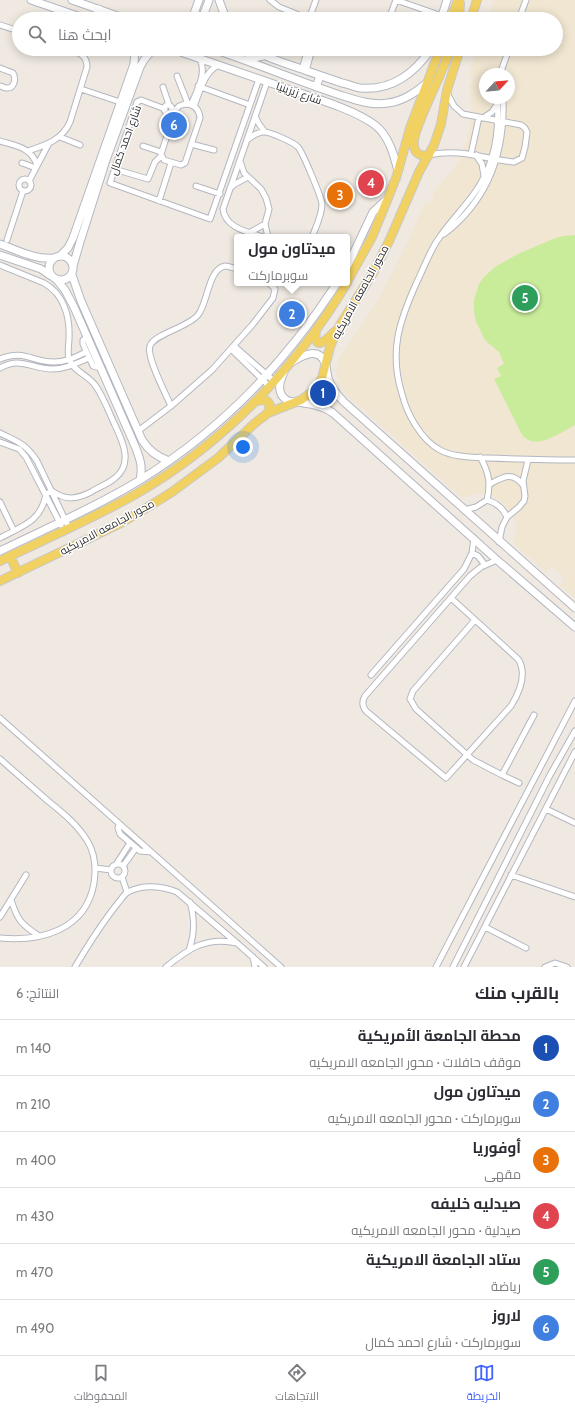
<!DOCTYPE html>
<html lang="ar">
<head>
<meta charset="utf-8">
<style>
  body { margin:0; font-family:Cabin,Cairo,sans-serif; background:#f2f2f3; color:#2b2b33; direction:rtl }
  .compass { position:absolute; left:479px; top:68px; width:36px; height:36px; border-radius:50%; background:#fff; box-shadow:0 2px 10px #0003; rotate:64deg }
  .you { position:absolute; left:243px; top:447px; width:14px; height:14px; margin:-10px; border:3px solid #fff; border-radius:50%; background:#1a73e8; box-shadow:0 0 0 6px #1a73e833 }
  .badge { display:grid; place-items:center; width:26px; height:26px; border-radius:50%; background:#4264fb; color:#fff; font-size:13px; font-weight:700 }
  .pin { position:absolute; translate:-50% -50%; border:2px solid #fff; box-shadow:0 1px 4px #0006 }
  .popup { position:absolute; left:234px; top:234px; width:116px; height:52px; box-sizing:border-box; display:grid; place-content:center; border-radius:4px; background:#fff; filter:drop-shadow(0 1px 3px #0005); font-size:13px; white-space:nowrap; color:#7c7c81 }
  .popup b { font-size:15px; color:#2b2b33 }
  .popup::after { content:''; position:absolute; left:50%; top:100%; margin-left:-8px; border:8px solid transparent; border-top-color:#fff }
  .list { margin:0; padding:0; list-style:none }
  h2 { display:flex; justify-content:space-between; align-items:center; height:52px; margin:0; padding:0 16px; font-size:17px }
  h2 small { font-size:13px; font-weight:400; color:#7c7c81 }
  .list li { display:grid; grid-template-columns:26px 1fr auto; gap:12px; align-items:center; box-sizing:border-box; height:56px; padding:0 16px; border-top:1px solid #e1e1e2 }
  .list b { display:block; font-size:15px; white-space:nowrap }
  .list p { margin:0; font-size:13px; white-space:nowrap; color:#7c7c81 }
  .list em { font-size:13px; font-style:normal; color:#7c7c81 }
  .icon { flex:none; width:22px; height:22px; fill:none; stroke:currentColor; stroke-width:2; stroke-linecap:round; stroke-linejoin:round }
  .map { position:relative; flex:none; width:575px; height:967px; overflow:hidden; direction:ltr }
  .search { position:absolute; background:#fff; box-shadow:0 2px 10px #0003; left:12px; right:12px; top:12px; height:44px; display:flex; align-items:center; gap:10px; box-sizing:border-box; padding:0 14px; border-radius:22px; color:#7c7c81; font-size:15px }
  .sheet { height:388px; background:#fff }
  nav { display:flex; justify-content:space-around; align-items:center; box-sizing:border-box; height:56px; border-top:1px solid #e1e1e2; background:#fff; font-size:11px; color:#7c7c81 }
  nav a { display:grid; justify-items:center; gap:2px }
  nav .on { color:#4264fb }
  .map>svg:first-child { display:block }
  .education { fill:#f0e6d1; fill-rule:evenodd }
  .pitch { fill:#c9ec9a }
  .lines { fill:none; stroke-linecap:round; stroke-linejoin:round }
  .minor-casing { stroke:#b4b7c1; stroke-width:7 }
  .tertiary-casing { stroke:#b4b7c1; stroke-width:9 }
  .secondary-casing { stroke:#b4b7c1; stroke-width:9 }
  .primary-casing { stroke:#c9c9c9; stroke-width:10 }
  .minor { stroke:#fff; stroke-width:5 }
  .tertiary { stroke:#fff; stroke-width:7 }
  .secondary { stroke:#fff; stroke-width:7 }
  .primary { stroke:#f2d163; stroke-width:8 }
  .labels { text-anchor:middle; dominant-baseline:central; stroke-width:3; stroke-linejoin:round; paint-order:stroke }
  .street-label { font-size:11px; fill:#2e2e2e; stroke:#fff }
</style>
</head>
<body>
<div class="map">
<svg width="575" height="967" viewBox="0 0 575 967">
  <rect width="100%" height="100%" fill="#efe9e1"/>
  <path class="education" d="M 494,0 L 575,0 L 575,598 L 559,585 L 564,580 L 563,576 L 552,566 L 546,572 L 513,543 L 516,531 L 515,519 L 502,502 L 491,495 L 492,493 L 488,492 L 487,494 L 476,494 L 462,498 L 346,394 L 340,386 L 336,374 L 339,358 L 376,303 L 391,275 L 408,241 L 425,202 L 430,204 L 435,190 L 451,172 L 460,159 L 468,136 L 472,111 L 469,85 L 471,84 L 473,78 L 468,76 L 477,49 L 556,49 L 556,19 L 487,19 ZM 485,74 L 509,74 L 509,98 L 485,98 Z"/>
  <path class="pitch" d="M 575,235 L 575,425 C 559,433 534,453 521,433 L 494,379 L 501,376 L 497,368 L 504,364 L 499,352 L 485,340 L 476,322 L 474,311 L 474,300 L 479,284 L 483,278 L 495,267 L 518,254 L 553,239 L 564,236 Z"/>
  <g class="lines">
    <g class="minor-casing">
      <path id="minor" d="M 270,0 L 279,7 L 309,19
        M 396,0 L 442,16
        M 309,19 L 316,0
        M 389,19 L 396,0
        M 519,19 L 526,0
        M 0,25 L 19,31
        M 0,68 L 13,73 C 16,78 15,89 6,88 C 4,88 2,86 0,86
        M 302,69 L 308,49
        M 306,71 L 312,49
        M 500,74 L 509,49
        M 177,76 L 188,104
        M 198,86 L 250,105
        M 163,87 L 169,105
        M 81,89 L 120,102
        M 497,98 C 500,133 494,167 473,195 C 462,210 449,223 439,238 C 429,252 424,268 416,284 C 399,322 389,352 402,394 C 407,414 421,440 440,450 C 453,457 470,457 484,458 C 515,459 545,460 575,460
        M 185,104 C 194,104 199,109 200,118 L 185,163 L 181,165 L 164,160 L 161,154 L 175,111 L 179,106 Z
        M 191,105 C 197,90 207,74 200,59
        M164 109a4 4 0 1 1 8 0a4 4 0 1 1-8 0Z
        M 194,106 C 200,92 203,74 218,65
        M 165,109 L 141,100 L 137,102 L 110,183 L 210,219 L 259,79
        M 255,116 L 259,124 L 265,132
        M 483,118 L 492,112 L 498,103
        M 60,137 L 80,145
        M 247,140 C 252,136 257,132 264,132 C 270,132 293,142 298,147 C 303,153 321,196 322,204 C 322,215 316,227 312,237
        M 0,141 C 16,146 31,147 37,165
        M 191,144 L 214,150
        M 143,146 L 161,152
        M 28,151 C 46,145 62,140 70,122 L 87,67 C 87,55 79,53 69,49
        M 471,154 L 479,117
        M 429,155 C 460,148 484,159 514,162 L 522,158 L 525,147 L 527,132 L 525,128 L 521,125 L 463,114 L 454,106 L 447,93
        M 476,155 L 482,164 L 484,176
        M 240,161 L 244,173 L 261,189 L 266,198 L 269,209 L 265,224 L 268,237
        M 22,163 L 36,168
        M 114,169 L 148,179 L 155,162 L 161,156
        M19 185a6 6 0 1 1 12 0a6 6 0 1 1-12 0Z
        M 29,181 L 49,143
        M 196,186 L 220,194
        M 230,188 L 235,184 L 248,177
        M 159,201 L 171,163
        M 249,233 L 265,224
        M 444,234 C 488,200 505,152 503,98
        M 263,237 C 248,232 225,228 223,209 L 267,82
        M 7,240 L 23,191
        M 0,265 L 44,283 C 64,294 70,317 69,338 C 69,345 67,353 69,359 C 73,371 88,375 95,385 C 103,396 108,410 114,423 C 122,440 134,463 115,478 C 108,484 99,487 91,492 C 77,499 66,501 52,491 L 46,494 C 41,522 22,526 0,538
        M 87,338 L 83,340 L 83,344 L 93,366 L 100,368
        M 234,346 L 274,381
        M 231,349 L 269,386
        M 0,359 C 24,349 32,362 54,362 C 66,362 76,357 86,352
        M 0,368 C 20,356 32,369 52,369 C 66,369 77,363 89,358
        M 171,406 C 166,394 146,357 150,346 C 154,334 187,328 198,315 C 208,303 208,269 225,266 C 229,266 233,268 237,269
        M 138,431 L 171,406 L 212,370 L 253,324 L 273,298 L 275,289 L 269,283
        M 0,433 C 18,442 25,443 37,461 L 69,528
        M 0,442 L 19,449 L 26,457 L 61,525
        M 490,484 C 503,477 512,471 523,485
        M 487,500 C 497,503 503,508 507,517
        M 0,502 L 14,531
        M 464,510 L 476,507 L 487,500 C 491,484 489,472 480,457
        M 499,542 L 502,527 L 507,517 L 519,507 L 524,501 L 525,496 L 523,481 L 528,460
        M 472,553 L 478,556 L 485,565
        M 451,598 L 518,659 C 528,674 519,693 511,706 L 446,778 L 366,711 C 362,706 362,701 365,696 L 470,576 L 481,567 L 497,560
        M 475,620 L 413,691 L 410,699 L 416,709 L 473,760 L 502,775 L 519,783
        M 371,675 L 464,569 L 472,553 L 474,538
        M 0,718 L 281,967
        M 0,759 C 16,773 32,787 48,801 C 63,813 78,825 88,842 C 95,854 96,870 94,883 C 86,930 41,942 0,938
        M 502,775 L 534,715
        M 546,809 L 575,823
        M 119,824 L 118,828 L 120,834 L 140,851 L 151,852
        M 117,863 L 130,843
        M111 871a7 7 0 1 1 14 0a7 7 0 1 1-14 0Z
        M 123,866 L 136,848
        M 95,868 L 111,870
        M 511,875 L 575,897
        M 122,877 L 127,892
        M 11,900 C 18,921 21,924 39,936
        M 0,917 L 26,875
        M 485,927 L 526,948
        M 189,950 C 195,933 195,919 190,902
        M 253,957 L 255,967
        M 75,967 C 88,945 102,923 118,903 C 121,900 124,894 128,892 C 143,884 162,886 177,892 L 238,944 L 264,967
        M 166,967 C 188,949 206,936 237,943
        M 436,967 L 575,701
        M 453,967 L 550,775 L 575,731
        M 464,967 L 575,752
        M 545,967 L 555,963 L 567,967"/>
    </g>
    <g class="tertiary-casing">
      <path id="tertiary" d="M 219,0 L 226,19
        M 192,19 L 199,0
        M 202,19 L 209,0
        M 441,19 L 447,0
        M 251,49 C 267,58 284,63 302,69 C 315,74 328,78 342,83 C 348,84 354,87 360,88 C 391,91 414,74 431,49
        M 0,244 C 17,250 35,260 54,258
        M 0,255 L 41,269 L 51,276
        M49 268a12 12 0 1 1 24 0a12 12 0 1 1-24 0Z
        M 60,256 L 68,248 L 73,238 L 134,64 L 135,49
        M 73,266 L 80,242 L 106,160 L 140,67 L 144,60 L 153,49
        M 347,267 L 373,212 L 388,198
        M 72,275 L 81,301 L 142,440 C 149,451 157,457 169,461
        M 57,280 L 65,290 L 74,307 L 135,446 C 140,459 143,466 140,480
        M 0,551 C 47,528 96,507 140,480 C 220,431 286,362 337,283"/>
    </g>
    <g class="secondary-casing">
      <path id="secondary" d="M 31,0 L 86,19
        M 72,0 L 126,19
        M 94,19 L 99,9
        M 172,49 C 210,62 247,75 285,88 C 311,97 354,109 375,125 C 389,136 394,155 398,171
        M 213,49 C 255,63 295,80 337,94 C 353,99 370,106 388,103 C 404,101 416,92 428,82
        M 245,60 L 263,56
        M 316,87 L 320,76
        M 290,363 C 301,357 318,345 325,363 C 327,368 327,373 328,378 C 331,388 337,395 344,402 L 575,608
        M 284,372 C 279,383 276,394 288,401 C 304,403 320,404 333,413 L 497,560 L 575,627
        M 328,410 L 325,404 L 325,399 L 331,394 L 337,394"/>
    </g>
    <g class="primary-casing">
      <path id="primary" d="M 451,19 L 458,0
        M 459,19 L 460,3
        M 471,19 L 477,0
        M 429,155 C 422,157 414,154 414,145 C 413,137 417,129 420,121 C 429,97 442,74 450,49
        M 347,282 L 372,237 L 388,198 L 396,178 L 410,128 L 440,49
        M 316,330 C 313,352 326,341 334,332
        M 254,402 L 262,400 L 267,401 L 270,405 L 268,413
        M 10,556 L 18,573
        M 0,561 C 45,539 92,519 136,494 C 223,444 296,368 347,283
        M 0,581 L 121,523 L 143,510 L 172,492 L 218,458 L 255,423 L 268,413 L 301,400 L 316,389 L 322,378 L 330,347 L 337,330 L 374,271 L 390,239 L 419,172 L 434,145 L 441,124 L 447,90 L 460,49"/>
    </g>
    <use href="#minor" class="minor"/>
    <use href="#tertiary" class="tertiary"/>
    <use href="#secondary" class="secondary"/>
    <use href="#primary" class="primary"/>
  </g>
  <g class="labels">
    <g class="street-label">
      <text transform="translate(299 93) rotate(19)">شارع زيزينيا</text>
      <text transform="translate(125 140) rotate(-70)">شارع احمد كمال</text>
      <text transform="translate(360 292) rotate(-61)">محور الجامعه الامريكيه</text>
      <text transform="translate(107 527) rotate(-28)">محور الجامعه الامريكيه</text>
    </g>
  </g>
</svg>
<svg class="compass" viewBox="-18 -18 36 36"><path d="M0-13l5 13h-10z" fill="#e53935"/><path d="M0 13l5-13h-10z" fill="#7c7c81"/></svg>
<div class="you"></div>
<div class="pin badge" style="left:323px;top:393px;background:#1a4fb4">1</div>
<div class="pin badge" style="left:292px;top:314px;background:#3f7fe0">2</div>
<div class="popup"><b>ميدتاون مول</b>سوبرماركت</div>
<div class="pin badge" style="left:340px;top:195px;background:#e8710a">3</div>
<div class="pin badge" style="left:371px;top:183px;background:#e0444e">4</div>
<div class="pin badge" style="left:525px;top:298px;background:#2e9e5b">5</div>
<div class="pin badge" style="left:174px;top:125px;background:#3f7fe0">6</div>
<div class="search"><svg class="icon" aria-label="search" viewBox="0 0 24 24"><circle cx="10" cy="10" r="6"/><path d="M15 15l6 6"/></svg>ابحث هنا</div>
</div>
<section class="sheet">
<h2>بالقرب منك<small>النتائج: 6</small></h2>
<ul class="list">
<li><span class="badge" style="background:#1a4fb4">1</span><div><b>محطة الجامعة الأمريكية</b><p>موقف حافلات · محور الجامعه الامريكيه</p></div><em>140 m</em></li>
<li><span class="badge" style="background:#3f7fe0">2</span><div><b>ميدتاون مول</b><p>سوبرماركت · محور الجامعه الامريكيه</p></div><em>210 m</em></li>
<li><span class="badge" style="background:#e8710a">3</span><div><b>أوفوريا</b><p>مقهى</p></div><em>400 m</em></li>
<li><span class="badge" style="background:#e0444e">4</span><div><b>صيدليه خليفه</b><p>صيدلية · محور الجامعه الامريكيه</p></div><em>430 m</em></li>
<li><span class="badge" style="background:#2e9e5b">5</span><div><b>ستاد الجامعة الامريكية</b><p>رياضة</p></div><em>470 m</em></li>
<li><span class="badge" style="background:#3f7fe0">6</span><div><b>لاروز</b><p>سوبرماركت · شارع احمد كمال</p></div><em>490 m</em></li>
</ul>
</section>
<nav>
<a class="on"><svg class="icon" aria-label="map" viewBox="0 0 24 24"><path d="M3 6l6-2 6 2 6-2v14l-6 2-6-2-6 2zM9 4v14M15 6v14"/></svg>الخريطة</a>
<a><svg class="icon" aria-label="directions" viewBox="0 0 24 24"><path d="M12 3l9 9-9 9-9-9zM9 14v-3h6M13 9l2 2-2 2"/></svg>الاتجاهات</a>
<a><svg class="icon" aria-label="saved" viewBox="0 0 24 24"><path d="M7 4h10v16l-5-4-5 4z"/></svg>المحفوظات</a>
</nav>
</body>
</html>
